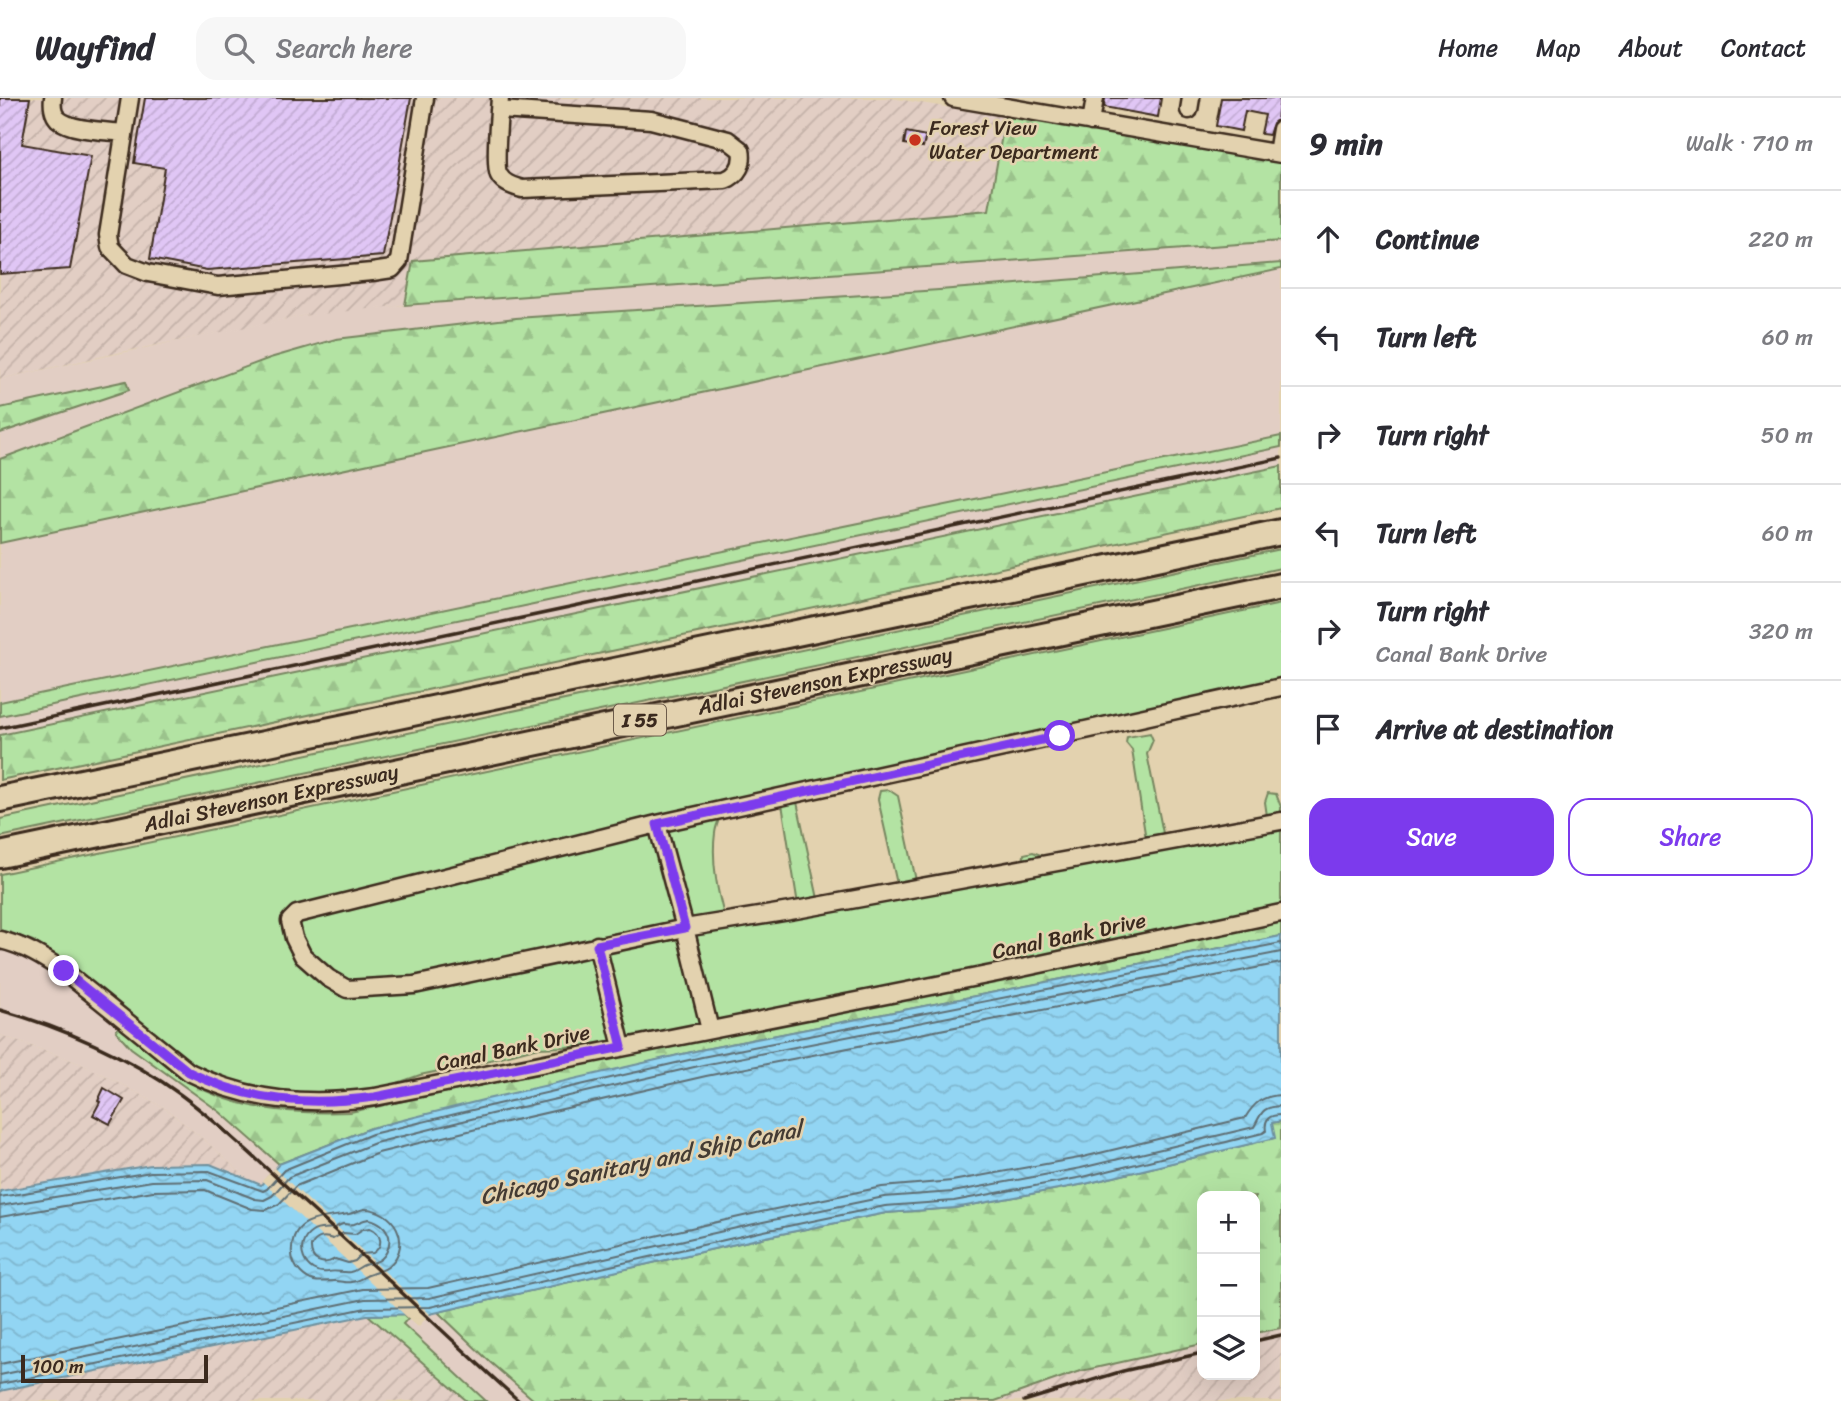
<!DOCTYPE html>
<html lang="en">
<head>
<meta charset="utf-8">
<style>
  body { margin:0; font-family:Sriracha,sans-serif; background:#f7f7f7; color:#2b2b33 }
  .controls { position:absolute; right:21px; bottom:21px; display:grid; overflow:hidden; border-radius:14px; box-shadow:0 7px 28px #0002 }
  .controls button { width:63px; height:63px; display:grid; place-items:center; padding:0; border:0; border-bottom:2px solid #e1e1e2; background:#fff; color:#2b2b33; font:35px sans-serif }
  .scale { position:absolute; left:21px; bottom:18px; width:187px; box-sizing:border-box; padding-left:7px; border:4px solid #3b2a1e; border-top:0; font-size:19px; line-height:24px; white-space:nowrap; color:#3b2a1e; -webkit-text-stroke:5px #e3d2af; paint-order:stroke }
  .stop { position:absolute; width:21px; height:21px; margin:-16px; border:5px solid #7c3aed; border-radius:50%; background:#fff }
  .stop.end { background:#7c3aed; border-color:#fff; box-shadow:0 2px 7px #0008 }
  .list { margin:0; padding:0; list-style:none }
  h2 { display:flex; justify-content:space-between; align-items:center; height:91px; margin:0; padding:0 28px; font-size:30px }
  h2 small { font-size:23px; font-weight:400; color:#7c7c81 }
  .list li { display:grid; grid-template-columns:46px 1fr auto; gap:21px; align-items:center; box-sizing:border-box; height:98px; padding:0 28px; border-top:2px solid #e1e1e2 }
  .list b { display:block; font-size:26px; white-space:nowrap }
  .list p { margin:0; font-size:23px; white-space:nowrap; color:#7c7c81 }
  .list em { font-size:23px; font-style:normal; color:#7c7c81 }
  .actions { display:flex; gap:14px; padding:21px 28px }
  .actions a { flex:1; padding:16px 0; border:2px solid #7c3aed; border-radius:21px; text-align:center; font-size:24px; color:#7c3aed }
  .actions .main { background:#7c3aed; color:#fff }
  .icon { flex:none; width:38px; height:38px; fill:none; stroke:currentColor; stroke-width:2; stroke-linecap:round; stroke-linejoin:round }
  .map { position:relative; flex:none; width:1281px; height:1303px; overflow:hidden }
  header { display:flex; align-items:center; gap:42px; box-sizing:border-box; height:98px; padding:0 35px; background:#fff; border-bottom:2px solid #e1e1e2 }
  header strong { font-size:33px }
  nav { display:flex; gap:38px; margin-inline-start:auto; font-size:24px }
  .search { width:490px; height:63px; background:#f7f7f7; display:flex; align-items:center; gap:18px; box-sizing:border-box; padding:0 24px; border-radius:21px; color:#7c7c81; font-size:26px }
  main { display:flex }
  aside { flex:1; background:#fff }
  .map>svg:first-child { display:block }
  .built { fill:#e2cec4 }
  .industrial { fill:url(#industrial-furrows) }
  .green { fill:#b3e3a3; stroke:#778660; stroke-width:2 }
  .forest { fill:url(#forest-firs); stroke:#778660; stroke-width:2 }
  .water { fill:url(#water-waves); stroke:#6f919e; stroke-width:2 }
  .pier { fill:#e3d2af }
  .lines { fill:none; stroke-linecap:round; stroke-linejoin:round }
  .shore { stroke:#5e6e73; stroke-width:2 }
  .building { fill:url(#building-hatch); stroke:#3b2a1e; stroke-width:2 }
  .minor-casing { stroke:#3b2a1e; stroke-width:21 }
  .highway-casing { stroke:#3b2a1e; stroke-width:30 }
  .minor { stroke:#e3d2af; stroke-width:16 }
  .highway { stroke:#e3d2af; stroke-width:24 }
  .rail { stroke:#3b2a1e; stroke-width:3.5 }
  .route { stroke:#7c3aed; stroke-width:9 }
  .poi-dot { fill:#c8321e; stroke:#e3d2af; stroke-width:2.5 }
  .labels { text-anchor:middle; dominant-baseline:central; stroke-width:5; stroke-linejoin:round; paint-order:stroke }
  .shield { fill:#e3d2af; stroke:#6d5c4a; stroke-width:2 }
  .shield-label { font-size:19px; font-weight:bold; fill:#3b2a1e }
  .poi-label { font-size:21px; fill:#3b2a1e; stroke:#e3d2af; text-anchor:start }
  .street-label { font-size:21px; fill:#3b2a1e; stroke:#e3d2af }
  .water-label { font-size:23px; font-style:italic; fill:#443b33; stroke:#e3d2af }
</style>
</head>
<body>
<header>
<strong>Wayfind</strong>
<div class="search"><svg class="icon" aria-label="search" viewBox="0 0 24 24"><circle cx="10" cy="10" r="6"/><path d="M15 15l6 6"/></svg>Search here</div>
<nav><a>Home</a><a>Map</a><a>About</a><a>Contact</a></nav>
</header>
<main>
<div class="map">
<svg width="1281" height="1303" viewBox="0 0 1281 1303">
  <defs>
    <pattern id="industrial-furrows" width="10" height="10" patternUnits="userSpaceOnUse" patternTransform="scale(1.75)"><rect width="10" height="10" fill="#e2cec4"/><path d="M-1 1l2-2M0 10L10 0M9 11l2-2" fill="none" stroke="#c3b1a8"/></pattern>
    <pattern id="forest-firs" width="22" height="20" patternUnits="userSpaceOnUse" patternTransform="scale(1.75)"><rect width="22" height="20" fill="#b3e3a3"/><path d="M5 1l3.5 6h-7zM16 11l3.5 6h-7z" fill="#9bc38c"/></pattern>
    <pattern id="water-waves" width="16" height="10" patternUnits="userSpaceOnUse" patternTransform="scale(1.75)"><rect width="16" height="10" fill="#92d5f3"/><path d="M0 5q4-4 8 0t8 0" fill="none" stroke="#7fb7d0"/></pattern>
    <pattern id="building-hatch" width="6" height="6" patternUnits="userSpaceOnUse" patternTransform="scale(1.75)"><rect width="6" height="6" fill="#e0c6f5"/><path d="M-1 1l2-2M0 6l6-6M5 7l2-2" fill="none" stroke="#c1aad2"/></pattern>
  </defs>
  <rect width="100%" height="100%" fill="#e3d2af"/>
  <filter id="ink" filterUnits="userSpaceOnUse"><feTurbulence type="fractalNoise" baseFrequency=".0143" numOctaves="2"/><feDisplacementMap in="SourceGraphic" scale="14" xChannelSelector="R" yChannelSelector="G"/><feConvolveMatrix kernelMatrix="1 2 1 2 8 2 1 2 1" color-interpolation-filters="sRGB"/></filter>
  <g filter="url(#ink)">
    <path class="built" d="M 1281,143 L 1281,338 L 834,430 L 0,604 L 0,281 L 233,231 L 302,218 L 342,212 Z
      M 1281,349 L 1281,368 L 0,637 L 0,618 Z
      M 0,849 L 30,861 L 64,883 L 120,928 L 131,950 L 220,1014 L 279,1066 L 261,1087 L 247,1081 L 209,1046 L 166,1011 L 112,981 L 79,965 L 0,937 Z
      M 438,1214 L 491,1265 L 535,1303 L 486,1303 L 402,1225 L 408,1220 L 418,1229 L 430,1216 Z"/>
    <path class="industrial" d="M 0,0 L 891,0 L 1005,19 L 989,112 L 413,163 L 405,207 L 302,218 L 122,254 L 0,281 Z
      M 0,937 L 79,965 L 112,981 L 166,1011 L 209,1046 L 247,1081 L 210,1066 L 151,1067 L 0,1093 Z
      M 368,1217 L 467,1303 L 0,1303 L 0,1293 Z
      M 1281,1230 L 1281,1303 L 995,1303 L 1077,1274 L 1202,1246 L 1202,1277 L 1255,1277 L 1255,1235 Z"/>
    <path class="green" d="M 1281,338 L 1281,349 L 0,618 L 0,604 L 834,430 Z
      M 1281,451 L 1281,470 L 0,739 L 0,721 Z
      M 1281,505 L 1281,582 L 1227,595 L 1216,594 L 1151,609 L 1145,622 L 724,709 C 721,717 716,726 715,735 C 711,765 718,796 726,825 L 799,813 L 782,706 L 787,704 L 797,704 L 820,810 L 899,795 L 878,701 L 880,693 L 889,692 L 898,698 L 918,792 L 1023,771 L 1024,756 L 1033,754 L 1041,757 L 1044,769 L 1147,748 L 1132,652 L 1126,645 L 1127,639 L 1150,635 L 1153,642 L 1147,656 L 1165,745 L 1268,725 L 1265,704 L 1268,695 L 1276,696 L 1281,709 L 1281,808 L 636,943 L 567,949 L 535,950 L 482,964 L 420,977 L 378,992 L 321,995 L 280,993 L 233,983 L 200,970 L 167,946 L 66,864 L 33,843 L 0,832 L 0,776 Z
      M 404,1216 L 408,1220 L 403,1226 L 486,1303 L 467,1303 L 368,1217 Z"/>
    <path class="forest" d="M 1005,19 L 1028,19 L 1281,59 L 1281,143 L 405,207 L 413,163 L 989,112 Z
      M 1281,165 L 1281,171 L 0,445 L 0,361 L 270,260 L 336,241 L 516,220 L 939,192 Z
      M 126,283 L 129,292 L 0,335 L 0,310 Z
      M 1281,368 L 1281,410 L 740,526 L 0,682 L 0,637 Z
      M 1281,824 L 1281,838 L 700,952 L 371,1030 L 279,1066 L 220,1014 L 131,950 L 116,933 L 120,928 C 139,944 158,963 178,977 C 230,1013 290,1016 350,1014 Z
      M 1281,1023 L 1281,1230 L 1255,1235 L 1255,1098 L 1202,1098 L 1202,1246 L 1077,1274 L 995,1303 L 535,1303 L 491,1265 L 438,1214 L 766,1139 L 886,1115 L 955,1110 L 1085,1086 L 1274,1040 L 1271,1025 Z"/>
    <path class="water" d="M 1281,838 L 1281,1023 L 1272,1025 L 1275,1040 L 1085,1086 L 955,1110 L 886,1115 L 766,1139 L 430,1216 L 367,1217 L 0,1293 L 0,1093 L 151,1067 L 210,1066 L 261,1087 L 279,1066 L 371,1030 L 487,1001 L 700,952 Z"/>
    <path class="pier" d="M 274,1070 L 430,1216 L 427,1219 L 408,1220 L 262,1083 Z"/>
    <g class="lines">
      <path class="shore" d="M 0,1099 L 151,1074 L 209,1073 L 263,1093 L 267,1091 L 284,1072 L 372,1036 L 489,1008 L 702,959 L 1281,845
        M 0,1108 L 152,1083 L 207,1082 L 255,1101 L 264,1102 L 272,1098 L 289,1079 L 375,1045 L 491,1016 L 703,967 L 1281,854
        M 364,1111 C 394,1111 413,1144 390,1167 C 384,1173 378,1173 371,1176 C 364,1178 359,1183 351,1184 C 346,1185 341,1183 335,1183 C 321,1183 313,1187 301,1175 C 294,1168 291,1159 292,1150 C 293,1118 326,1120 349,1116 C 354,1115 359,1112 364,1111 Z
        M 0,1119 L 153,1093 L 205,1092 L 252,1111 L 266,1112 L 279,1106 L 296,1088 L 378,1055 L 493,1027 L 706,978 L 1281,865
        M 369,1121 C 378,1123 386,1128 389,1138 C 391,1149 385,1161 375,1164 C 373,1165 366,1166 364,1167 C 359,1169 356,1173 350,1174 C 342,1175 336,1172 328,1174 C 305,1178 292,1147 312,1134 C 319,1129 325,1132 333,1130 C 336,1130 339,1127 343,1126 C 346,1126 350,1127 354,1126 C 360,1124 362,1122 369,1121 Z
        M 370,1130 C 382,1135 384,1148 373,1155 L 362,1156 L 355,1163 L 348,1165 L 335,1161 C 323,1168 310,1164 311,1148 C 317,1138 324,1138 333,1141 L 343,1135 L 355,1136 L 363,1131 Z
        M 0,1266 L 363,1191 L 428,1190 L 761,1114 L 882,1089 L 952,1083 L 1079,1060 L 1245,1020 C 1254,1005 1262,998 1281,997
        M 0,1277 L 365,1201 L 429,1200 L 763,1124 L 884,1099 L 953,1094 L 1081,1070 L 1254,1029 C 1262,1014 1262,1009 1281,1008
        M 0,1286 L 366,1210 L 430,1209 L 764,1133 L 885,1108 L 954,1103 L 1083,1079 L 1263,1035 L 1266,1033 C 1264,1021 1269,1017 1281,1017"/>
    </g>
    <path class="building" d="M 0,0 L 30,0 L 22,46 L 91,58 L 70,171 L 0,176 Z
      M 145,0 L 411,0 L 383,158 L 207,172 L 150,161 L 165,70 L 134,65 Z
      M 1105,0 L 1161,0 L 1158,19 L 1104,9 Z
      M 1221,0 L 1280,0 L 1277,22 L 1273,25 L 1269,37 L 1261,36 L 1265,17 L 1245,13 L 1241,33 L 1216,28 Z
      M 906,34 L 926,38 L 923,49 L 904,46 Z
      M 104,990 L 124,1002 L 110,1026 L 93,1017 L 100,1004 L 98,1003 Z"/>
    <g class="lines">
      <g class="minor-casing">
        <path id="minor" d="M 53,0 C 52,7 53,16 58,21 C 71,33 108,33 124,35
          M 130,0 L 108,137 L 110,149 L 127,167 L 148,175 L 218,188 L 372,174 L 392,171 L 399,163 L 425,0
          M 953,0 L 1281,56
          M 499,12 L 651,22 L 728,42 L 741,52 C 744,66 738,77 725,82 L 522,91 C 513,88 504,86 499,77 C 494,69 499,14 500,0
          M 1189,12 L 1191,0
          M 1091,24 L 1095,0
          M 1277,55 L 1281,31
          M 1281,589 L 657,726 L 297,816 L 290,823 L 294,840 L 303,858 L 328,880 L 347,891 L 414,887 L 685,830 L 796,812 L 1281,723
          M 657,726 L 685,830 L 710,932
          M 0,842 C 24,847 44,860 64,873 L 189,974 C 249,1004 310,1008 375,999 L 1017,871 L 1281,815
          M 597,847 L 622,949"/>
      </g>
      <g class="highway-casing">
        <path id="highway" d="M 0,701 L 1281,434
          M 0,757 L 1281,488"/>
      </g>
      <use href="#minor" class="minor"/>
      <use href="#highway" class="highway"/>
      <path class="rail" d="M 0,630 L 1281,360
        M 0,912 C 61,929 130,959 181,997 C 223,1028 259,1064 297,1098 C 372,1165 444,1236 519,1303
        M 1255,1243 L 1281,1237
        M 1024,1303 L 1123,1273 L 1202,1255"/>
    </g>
  </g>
  <g class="lines" filter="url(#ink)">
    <path class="route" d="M 64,873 L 189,974 C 249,1004 309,1008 375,999 L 622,949 L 597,847 L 685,830 L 657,726 L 1060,638"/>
  </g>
  <circle class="poi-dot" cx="915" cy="42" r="7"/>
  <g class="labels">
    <rect class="shield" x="614" y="606.5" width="52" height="31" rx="5"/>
    <g class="shield-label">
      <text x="640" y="622">I 55</text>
    </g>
    <g class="poi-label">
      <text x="929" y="30">Forest View<tspan x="929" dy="24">Water Department</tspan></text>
    </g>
    <g class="street-label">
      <text transform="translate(825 583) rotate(-12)">Adlai Stevenson Expressway</text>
      <text transform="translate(271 700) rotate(-12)">Adlai Stevenson Expressway</text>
      <text transform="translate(1069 838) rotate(-12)">Canal Bank Drive</text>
      <text transform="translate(513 950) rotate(-12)">Canal Bank Drive</text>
    </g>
    <g class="water-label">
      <text transform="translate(641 1065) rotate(-12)">Chicago Sanitary and Ship Canal</text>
    </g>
  </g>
</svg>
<div class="controls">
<button>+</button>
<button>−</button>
<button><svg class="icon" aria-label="layers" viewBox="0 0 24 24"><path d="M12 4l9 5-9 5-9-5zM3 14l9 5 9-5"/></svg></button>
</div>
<div class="scale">100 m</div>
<div class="stop" style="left:1060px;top:638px"></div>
<div class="stop end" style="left:64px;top:873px"></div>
</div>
<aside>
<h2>9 min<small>Walk · 710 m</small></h2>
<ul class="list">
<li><svg class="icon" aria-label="ahead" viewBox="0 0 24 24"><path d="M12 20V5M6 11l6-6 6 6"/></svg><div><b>Continue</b></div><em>220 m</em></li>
<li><svg class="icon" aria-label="left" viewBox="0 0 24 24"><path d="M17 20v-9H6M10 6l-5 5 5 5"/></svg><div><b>Turn left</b></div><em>60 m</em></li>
<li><svg class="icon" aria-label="right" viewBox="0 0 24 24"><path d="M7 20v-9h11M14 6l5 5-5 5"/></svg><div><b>Turn right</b></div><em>50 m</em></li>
<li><svg class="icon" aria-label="left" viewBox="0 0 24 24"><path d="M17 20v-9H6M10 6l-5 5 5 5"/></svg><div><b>Turn left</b></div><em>60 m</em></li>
<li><svg class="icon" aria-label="right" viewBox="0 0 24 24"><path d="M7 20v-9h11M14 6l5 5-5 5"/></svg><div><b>Turn right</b><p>Canal Bank Drive</p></div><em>320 m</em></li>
<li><svg class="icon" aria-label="arrive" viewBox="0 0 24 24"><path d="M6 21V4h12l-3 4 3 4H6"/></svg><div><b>Arrive at destination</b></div></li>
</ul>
<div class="actions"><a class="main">Save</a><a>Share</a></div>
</aside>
</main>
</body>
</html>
